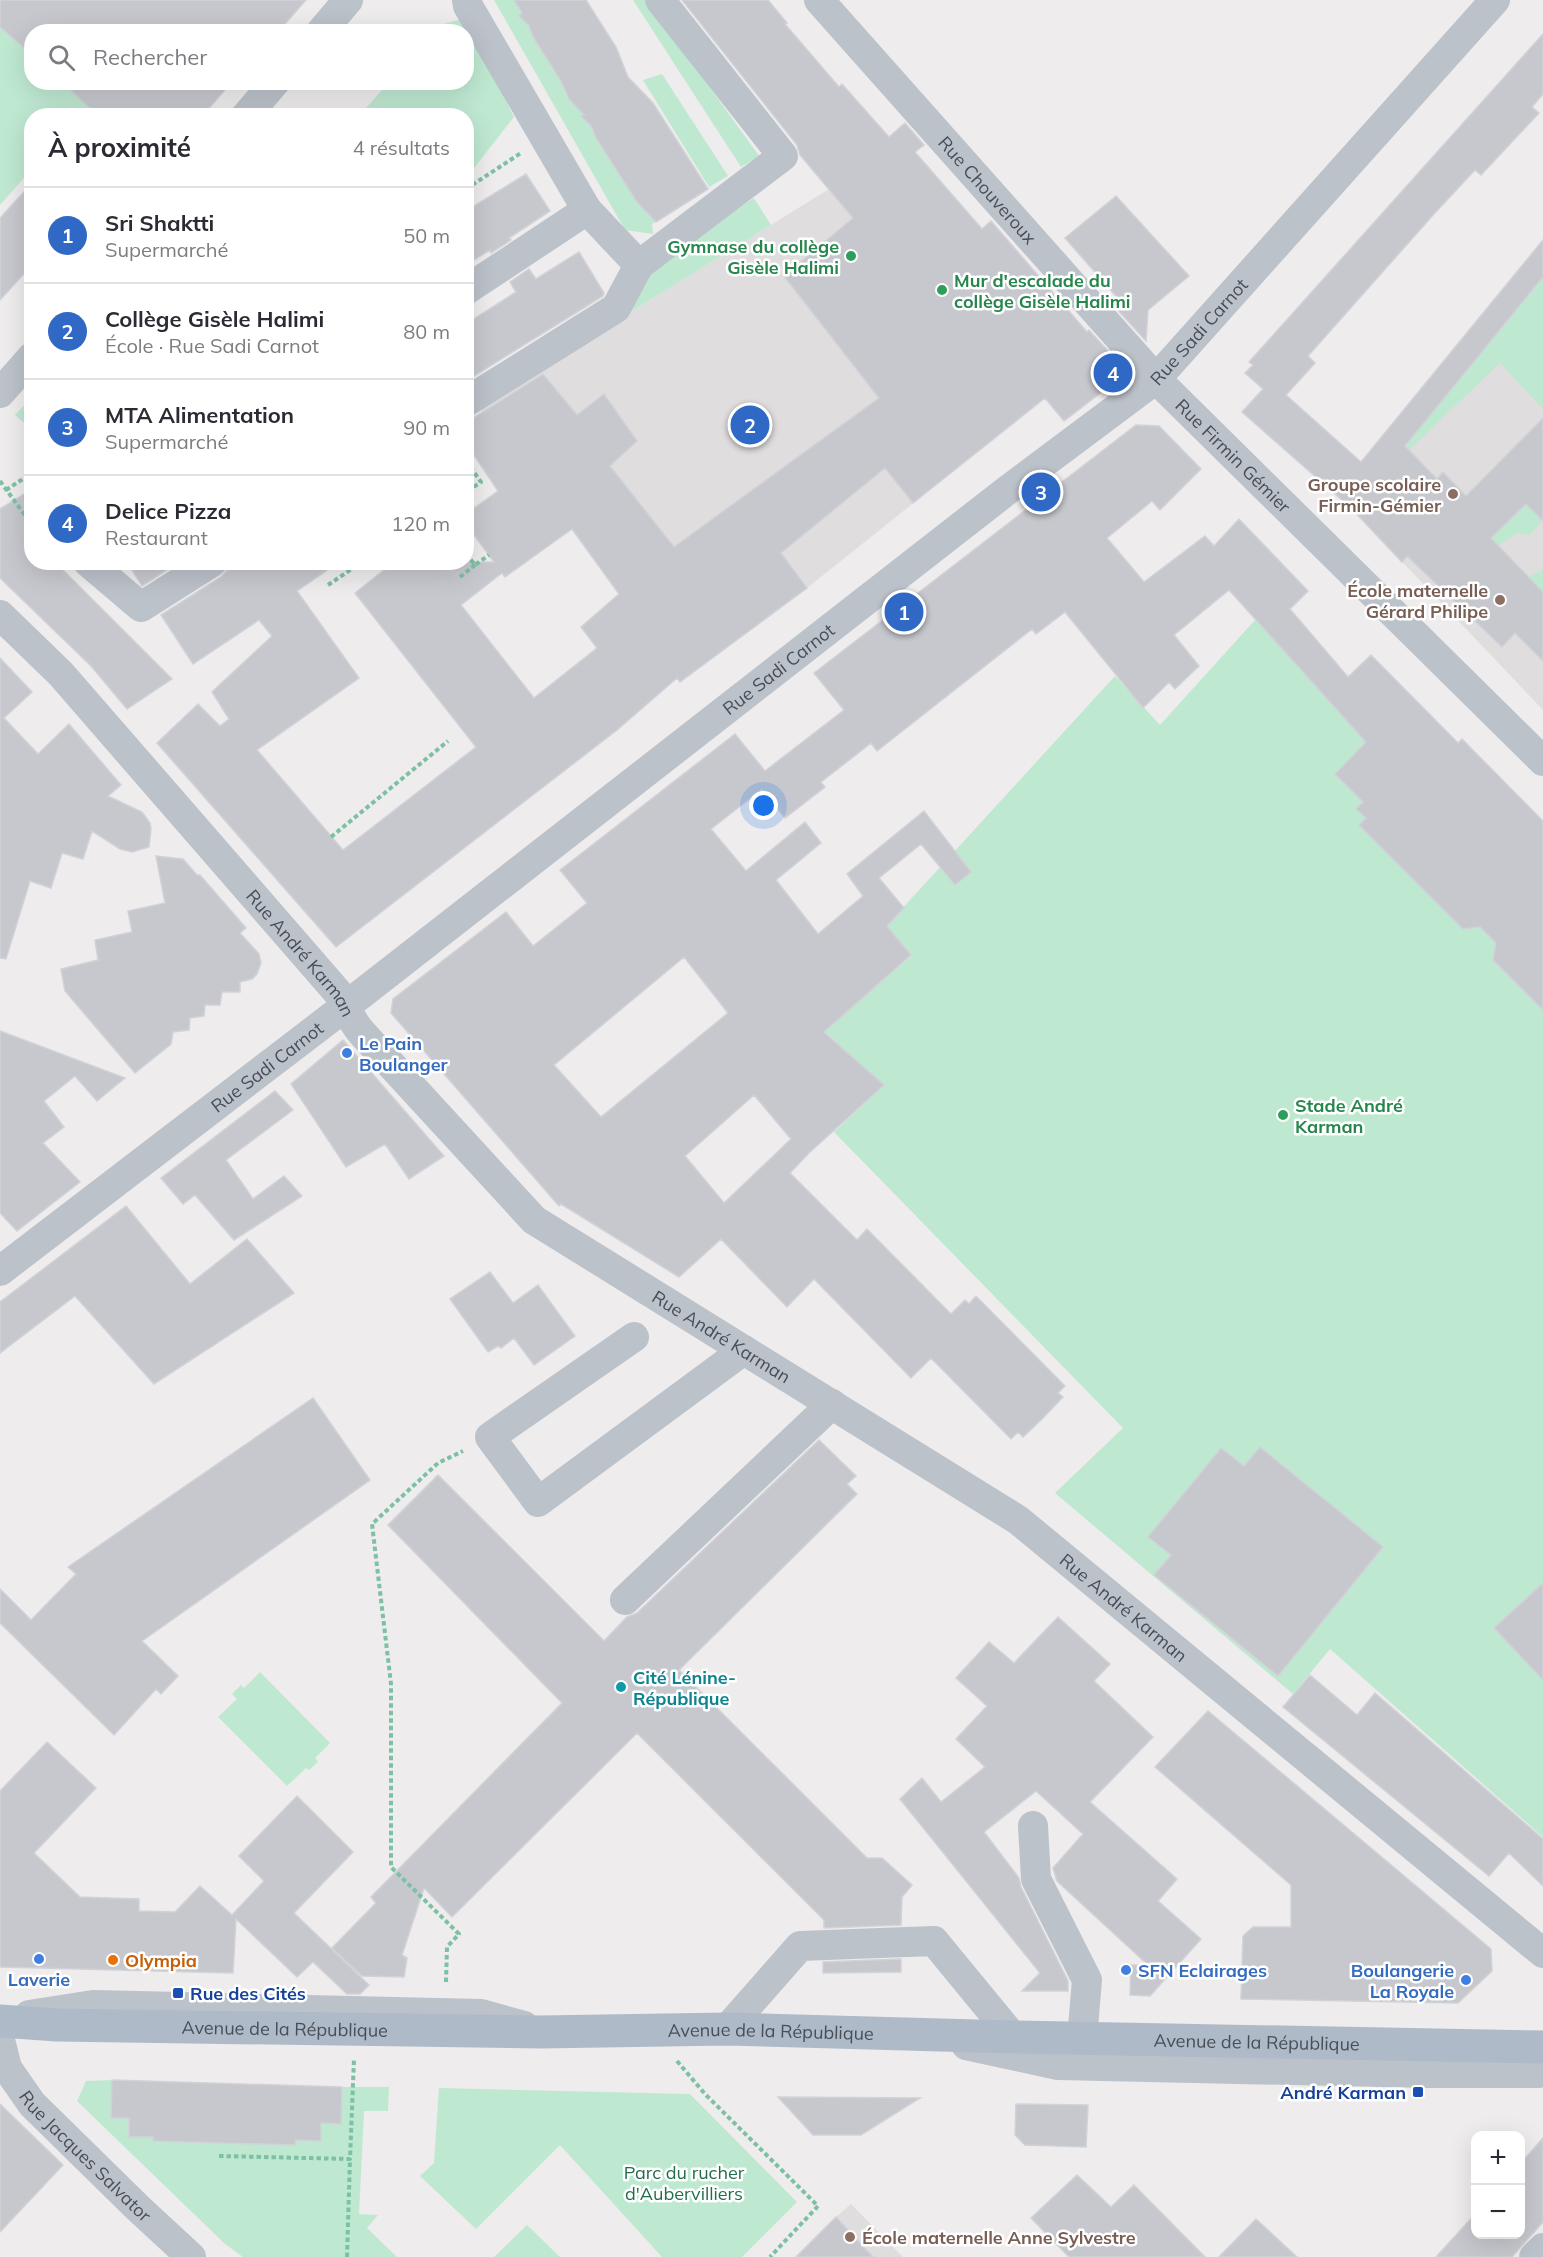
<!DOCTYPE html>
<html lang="fr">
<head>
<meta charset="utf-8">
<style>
  body { margin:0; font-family:Mulish,sans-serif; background:#f7f7f7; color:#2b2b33 }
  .controls { position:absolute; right:18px; bottom:18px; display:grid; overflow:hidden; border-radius:12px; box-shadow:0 6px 24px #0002 }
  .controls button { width:54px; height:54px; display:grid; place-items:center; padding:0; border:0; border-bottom:2px solid #e1e1e2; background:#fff; color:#2b2b33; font:30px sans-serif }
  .you { position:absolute; left:764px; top:806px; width:21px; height:21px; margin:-15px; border:4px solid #fff; border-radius:50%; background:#1a73e8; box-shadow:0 0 0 9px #1a73e833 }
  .badge { display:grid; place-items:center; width:39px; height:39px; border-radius:50%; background:#2f68c5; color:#fff; font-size:20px; font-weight:700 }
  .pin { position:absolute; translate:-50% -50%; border:3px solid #fff; box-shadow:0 2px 6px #0006 }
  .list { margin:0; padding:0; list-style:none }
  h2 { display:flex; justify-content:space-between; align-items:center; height:78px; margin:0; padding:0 24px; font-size:26px }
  h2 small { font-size:20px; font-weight:400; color:#7c7c81 }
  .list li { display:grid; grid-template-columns:39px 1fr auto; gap:18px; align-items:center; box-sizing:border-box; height:96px; padding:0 24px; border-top:2px solid #e1e1e2 }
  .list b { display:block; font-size:22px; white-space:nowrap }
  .list p { margin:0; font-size:20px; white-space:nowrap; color:#7c7c81 }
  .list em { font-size:20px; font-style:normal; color:#7c7c81 }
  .icon { flex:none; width:33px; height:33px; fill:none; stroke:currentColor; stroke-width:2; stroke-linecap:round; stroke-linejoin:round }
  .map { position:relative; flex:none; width:1543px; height:2257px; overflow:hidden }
  .search { position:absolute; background:#fff; box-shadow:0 6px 24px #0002; left:24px; top:24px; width:450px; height:66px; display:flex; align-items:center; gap:15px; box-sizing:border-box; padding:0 21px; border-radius:24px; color:#7c7c81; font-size:22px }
  .panel { position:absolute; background:#fff; box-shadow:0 6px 24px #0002; left:24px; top:108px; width:450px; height:462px; border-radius:24px }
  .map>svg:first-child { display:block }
  .education { fill:#dfdddd }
  .green { fill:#bfe8d1 }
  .building { fill:#c7c8ce; stroke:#d1d2d7; stroke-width:1.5; fill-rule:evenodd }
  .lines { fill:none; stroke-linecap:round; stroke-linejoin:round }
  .path { stroke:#7cc1a3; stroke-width:4; stroke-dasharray:4.5 3; stroke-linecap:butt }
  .minor { stroke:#bcc2ca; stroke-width:30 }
  .major { stroke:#afbac8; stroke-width:33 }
  .leisure-dot { fill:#2e9e5b; stroke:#fff; stroke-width:2 }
  .education-dot { fill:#8d6e63; stroke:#fff; stroke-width:2 }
  .shop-dot { fill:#3f7fe0; stroke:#fff; stroke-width:2 }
  .culture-dot { fill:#0f9aa8; stroke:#fff; stroke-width:2 }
  .food-dot { fill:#e8710a; stroke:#fff; stroke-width:2 }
  .transit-dot { fill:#1a4fb4; stroke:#fff; stroke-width:2 }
  .labels { text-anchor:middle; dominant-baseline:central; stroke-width:5; stroke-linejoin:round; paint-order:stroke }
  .street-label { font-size:18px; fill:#474e57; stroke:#fff }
  .leisure-label { font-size:18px; font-weight:bold; fill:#27864d; stroke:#fff; text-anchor:start }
  .education-label { font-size:18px; font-weight:bold; fill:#785e54; stroke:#fff; text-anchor:end }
  .shop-label { font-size:18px; font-weight:bold; fill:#366cbe; stroke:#fff; text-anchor:start }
  .culture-label { font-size:18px; font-weight:bold; fill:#0d838f; stroke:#fff; text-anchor:start }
  .food-label { font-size:18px; font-weight:bold; fill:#c56008; stroke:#fff; text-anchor:start }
  .transit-label { font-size:18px; font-weight:bold; fill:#164399; stroke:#fff; text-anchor:start }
  .park-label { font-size:18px; fill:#226e4c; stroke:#fff }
</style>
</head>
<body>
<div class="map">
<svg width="1543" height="2257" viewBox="0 0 1543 2257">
  <rect width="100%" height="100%" fill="#eeecec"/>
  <path class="education" d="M 855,173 L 1045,398 L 807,588 L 680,682 L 583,542 L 485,419 L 480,405 Z
    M 1543,278 L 1543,710 L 1351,508 L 1377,480 Z
    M 851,2204 L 903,2257 L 796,2257 L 836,2217 Z"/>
  <path class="green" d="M 0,0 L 32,32 L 32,82 L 128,83 L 88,107 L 80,115 L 32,116 L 31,170 L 0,205 Z
    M 494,0 L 514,0 L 522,13 L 519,16 L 523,14 L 589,110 L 582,117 L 599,136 L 596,139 L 599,137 L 612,157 L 610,160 L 613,158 L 624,181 L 638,203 L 642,202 L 655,222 L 652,224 L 653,234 L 625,230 Z
    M 633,0 L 647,0 L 759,156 L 741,167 Z
    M 465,18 L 514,117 L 467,177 L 466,116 L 359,116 L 388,83 L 466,82 L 466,32 L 432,31 L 437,26 Z
    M 662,74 L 728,176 L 709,187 L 643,80 Z
    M 754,198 L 771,225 L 624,316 L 646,277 L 662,259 Z
    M 1543,278 L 1543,409 L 1500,363 L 1409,450 L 1405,446 Z
    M 31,398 L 31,429 L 15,415 Z
    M 1526,504 L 1542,521 L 1530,535 L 1517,533 L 1498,546 L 1491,538 Z
    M 1543,570 L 1543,592 L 1528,577 Z
    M 1255,620 L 1543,915 L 1543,1837 L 1330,1649 L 1293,1694 L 1055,1493 L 1123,1428 L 834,1132 L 884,1085 L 824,1031 L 911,956 L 887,926 L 888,924 L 1115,676 L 1160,725 Z
    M 260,1672 L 330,1743 L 315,1758 L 318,1762 L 309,1770 L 306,1768 L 287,1786 L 218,1717 L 237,1699 L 232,1694 L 241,1685 L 244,1688 Z
    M 112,2080 L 111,2117 L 129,2118 L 129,2137 L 153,2137 L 153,2141 L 173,2142 L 186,2137 L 186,2142 L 262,2144 L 275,2138 L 275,2145 L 295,2145 L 296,2140 L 321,2123 L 341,2123 L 342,2087 L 389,2087 L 388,2111 L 364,2111 L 359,2214 L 378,2215 L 367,2228 L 397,2257 L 243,2257 L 225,2244 L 77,2101 L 86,2081 Z
    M 439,2088 L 690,2094 L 797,2202 L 742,2257 L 662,2257 L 560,2145 L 476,2229 L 420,2176 L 434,2163 Z
    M 527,2225 L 560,2257 L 494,2257 Z"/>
  <path class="building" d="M 0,0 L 306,0 L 278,32 L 32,32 L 32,55 L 0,27 Z
    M 514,0 L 586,0 L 616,47 L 628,77 L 653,103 L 708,189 L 656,222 L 637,202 L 596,138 L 591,126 L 581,116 L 584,115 L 569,99 L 561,81 L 533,37 L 529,26 L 519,16 L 522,13 Z
    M 682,0 L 768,0 L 787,23 L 785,24 L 839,87 L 842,84 L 889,137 L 905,123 L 924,145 L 915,152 L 982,229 L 991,221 L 1087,332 L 1089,330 L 1118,362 L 1116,381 L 1064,421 L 1045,398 L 913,503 L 885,468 L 781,553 L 807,588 L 680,682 L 677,678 L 617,730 L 336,947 L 157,743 L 198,704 L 220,726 L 229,719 L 212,692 L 272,636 L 259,620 L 193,664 L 161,615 L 221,577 L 227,570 L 229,562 L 339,562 L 297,591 L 359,678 L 257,750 L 343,850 L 476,747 L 355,593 L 394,562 L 494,562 L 466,524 L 466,514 L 498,491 L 466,443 L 466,419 L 475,417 L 543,374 L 577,415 L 604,394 L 637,441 L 610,466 L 674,547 L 879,398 L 784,276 L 853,218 L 800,155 L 797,145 ZM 572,529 L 619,594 L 581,627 L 597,648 L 534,698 L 461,605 L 502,573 L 505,577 Z
    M 1543,34 L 1543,94 L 1532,107 L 1539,113 L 1481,175 L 1475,170 L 1434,214 L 1308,356 L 1315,363 L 1286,395 L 1361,462 L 1543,240 L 1543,277 L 1405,446 L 1437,479 L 1443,472 L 1466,496 L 1543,418 L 1543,521 L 1526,504 L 1491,538 L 1543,592 L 1543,661 L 1515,633 L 1502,647 L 1407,556 L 1402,562 L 1351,508 L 1242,412 L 1263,389 L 1245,373 L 1253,365 L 1249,362 Z
    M 62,82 L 232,82 L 202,116 L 98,116 Z
    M 526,174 L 550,211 L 509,238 L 511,240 L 491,253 L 490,250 L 466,265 L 466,211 Z
    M 32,183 L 32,265 L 0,300 L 0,218 Z
    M 1116,196 L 1189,276 L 1148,310 L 1146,341 L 1116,308 L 1122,303 L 1065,238 Z
    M 579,252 L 604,293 L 603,296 L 466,381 L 466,324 L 516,292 L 510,282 L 529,269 L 536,279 Z
    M 1136,425 L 1159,426 L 1201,469 L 1160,510 L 1152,501 L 1107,538 L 1144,582 L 1205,536 L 1214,546 L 1239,519 L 1308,591 L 1290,609 L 1348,677 L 1371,655 L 1458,743 L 1462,739 L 1543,821 L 1543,1010 L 1493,960 L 1496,943 L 1480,927 L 1463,929 L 1359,825 L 1366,818 L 1356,809 L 1363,802 L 1335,774 L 1366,742 L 1229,590 L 1174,635 L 1199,666 L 1175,689 L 1169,682 L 1143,708 L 1065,612 L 1036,634 L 1032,629 L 877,751 L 871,743 L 821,782 L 825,787 L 785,818 L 762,789 L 711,829 L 746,871 L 805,822 L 821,843 L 776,880 L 818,934 L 863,896 L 847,874 L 924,811 L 971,872 L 955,885 L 921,844 L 879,878 L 904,908 L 887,926 L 911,955 L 824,1032 L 884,1085 L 809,1153 L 790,1173 L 857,1240 L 867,1229 L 951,1314 L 965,1300 L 969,1304 L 976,1296 L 1065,1386 L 1058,1393 L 1063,1397 L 1042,1419 L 1023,1437 L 1018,1432 L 1011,1439 L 931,1358 L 911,1378 L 814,1279 L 787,1307 L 721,1239 L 679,1277 L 561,1204 L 559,1206 L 391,1013 L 393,999 L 506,912 L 533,946 L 587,903 L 560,870 L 735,734 L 765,771 L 844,710 L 814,673 ZM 684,957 L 728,1013 L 601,1117 L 554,1065 ZM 754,1095 L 791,1139 L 724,1203 L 685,1156 Z
    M 32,489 L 32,562 L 55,562 L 172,679 L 127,709 L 91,666 L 0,578 L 0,509 Z
    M 127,562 L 179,562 L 142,586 Z
    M 0,658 L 32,692 L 4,718 L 38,754 L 69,724 L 121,785 L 108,796 L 142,812 L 150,823 L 151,829 L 149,847 L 132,852 L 120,849 L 92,831 L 83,859 L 62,853 L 51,888 L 30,881 L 6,959 L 0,958 Z
    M 156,856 L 183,859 L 197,875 L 200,875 L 246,928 L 240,933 L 259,954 L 261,963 L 257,974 L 252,979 L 240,982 L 240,992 L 222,992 L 220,1005 L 205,1005 L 204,1016 L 190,1018 L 189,1030 L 173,1032 L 171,1044 L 135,1073 L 65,991 L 61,969 L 98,960 L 95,940 L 132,932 L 128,911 L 165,903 Z
    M 0,1031 L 125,1078 L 97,1101 L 75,1076 L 44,1101 L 64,1127 L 43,1143 L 80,1182 L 17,1231 L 0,1213 Z
    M 343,1040 L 444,1156 L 409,1179 L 385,1144 L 346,1167 L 291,1084 Z
    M 275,1091 L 293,1110 L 226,1160 L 253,1199 L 284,1176 L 302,1196 L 234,1240 L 195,1195 L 183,1204 L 161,1178 Z
    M 126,1206 L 190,1284 L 247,1239 L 294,1293 L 154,1384 L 75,1296 L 0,1353 L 0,1302 Z
    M 490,1272 L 513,1303 L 538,1285 L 575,1336 L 534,1365 L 514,1338 L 501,1348 L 498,1346 L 488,1352 L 450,1299 Z
    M 313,1398 L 370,1480 L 142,1641 L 178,1676 L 161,1694 L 156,1689 L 114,1735 L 0,1623 L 0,1589 L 31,1620 L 76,1574 L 68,1567 Z
    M 819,1440 L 856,1476 L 847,1484 L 857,1494 L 679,1670 L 867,1858 L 882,1858 L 912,1885 L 902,1897 L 901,1925 L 824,1928 L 824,1920 L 637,1733 L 452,1917 L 424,1888 L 402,1955 L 407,1958 L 404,1977 L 362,1976 L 332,1948 L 376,1903 L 371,1897 L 562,1703 L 388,1525 L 438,1475 L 604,1641 L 627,1617 L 637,1613 Z
    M 1260,1447 L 1383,1547 L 1278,1676 L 1154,1575 L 1171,1555 L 1148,1537 L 1221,1448 L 1244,1466 Z
    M 1543,1583 L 1543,1680 L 1494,1628 Z
    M 1058,1617 L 1110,1664 L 1094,1681 L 1153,1737 L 1090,1802 L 1177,1879 L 1158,1901 L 1201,1939 L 1150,1996 L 1130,1995 L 1131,1965 L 1148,1965 L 1057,1881 L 1053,1868 L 1083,1834 L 1036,1791 L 984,1832 L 1019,1878 L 1021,1887 L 1068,1981 L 1068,1991 L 1022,1991 L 1040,1973 L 900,1799 L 922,1778 L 941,1802 L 985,1767 L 956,1739 L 987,1706 L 956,1678 L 989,1642 L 1014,1663 Z
    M 1310,1675 L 1357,1715 L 1375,1693 L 1543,1839 L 1543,1886 L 1509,1853 L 1489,1876 L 1283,1707 Z
    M 1208,1711 L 1491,1949 L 1492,1971 L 1458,2003 L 1241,1999 L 1243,1936 L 1253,1927 L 1291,1927 L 1291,1885 L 1155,1767 Z
    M 47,1742 L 96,1788 L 34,1853 L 80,1897 L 139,1899 L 139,1911 L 175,1912 L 200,1886 L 232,1915 L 264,1881 L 239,1856 L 297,1796 L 353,1852 L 294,1913 L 369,1985 L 360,1994 L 347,1994 L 313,1962 L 297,1977 L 236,1919 L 233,1973 L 0,1967 L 0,1791 Z
    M 901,1959 L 901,1972 L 823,1973 L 823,1962 Z
    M 112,2080 L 342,2087 L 341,2124 L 321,2123 L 321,2141 L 296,2140 L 295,2145 L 153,2141 L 153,2137 L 129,2137 L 129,2118 L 111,2118 Z
    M 778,2097 L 920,2098 L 861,2135 L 813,2135 Z
    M 0,2104 L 63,2165 L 0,2232 Z
    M 1016,2104 L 1088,2105 L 1086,2147 L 1025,2145 L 1015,2135 Z
    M 1543,2138 L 1543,2222 L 1512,2257 L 1436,2257 L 1476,2213 L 1476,2235 L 1521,2235 L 1521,2163 Z
    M 1077,2175 L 1111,2207 L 1134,2185 L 1205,2257 L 1069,2257 L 1031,2218 Z
    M 836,2217 L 873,2257 L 796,2257 Z
    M 1256,2219 L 1297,2257 L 1219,2257 Z"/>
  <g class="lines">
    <path class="path" d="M 466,189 L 521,153
      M 466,461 L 481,482 L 466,492
      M 0,481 L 32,525
      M 6,490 L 32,473
      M 466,554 L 475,565 L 489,555
      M 460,577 L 475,565
      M 328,585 L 362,562
      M 331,837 L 448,741
      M 446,1982 L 447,1947 L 459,1934 L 391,1867 L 391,1684 L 372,1524 L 438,1463 L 463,1451
      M 677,2061 L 705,2094 L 818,2206 L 770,2257
      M 219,2156 L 350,2159 L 354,2059
      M 347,2257 L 350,2159"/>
    <g class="minor">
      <path id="s1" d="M 819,0 L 1156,379 L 1543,761"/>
      <path d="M 321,32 L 348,0"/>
      <path d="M 246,116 L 275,82"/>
      <path d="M 639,265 L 783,156 L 660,0"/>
      <path d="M 466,290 L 587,210"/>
      <path d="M 0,393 L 32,357"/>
      <path d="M 466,402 L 616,308 L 639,265 L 587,210 L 468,6 L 467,0"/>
      <path d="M 88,562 L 141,607 L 212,562"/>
      <path id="s2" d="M 0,615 L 61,674 L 339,994 C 347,1008 351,1021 362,1033 L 534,1220 L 1018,1520 L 1543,1953"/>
      <path id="s3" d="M 0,1271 L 346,1006 L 1005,492 L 1156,379 L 1495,0"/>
      <path d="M 634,1337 L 490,1437 L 538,1502 L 744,1350"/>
      <path d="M 625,1600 L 832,1404"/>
      <path d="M 1033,1826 L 1036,1879 L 1087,1980 L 1082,2039"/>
      <path d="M 29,2015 L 93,2005 L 481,2014 L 524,2026"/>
      <path d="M 727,2029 L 800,1946 L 934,1941 L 1013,2037"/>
      <path id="s4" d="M 0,2040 L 7,2068 L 32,2104 L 138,2208 L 191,2257"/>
      <path d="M 966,2045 L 1058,2065 L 1428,2073 L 1538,2073 L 1543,2070"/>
      <path d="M 1534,2257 L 1543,2248"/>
    </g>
    <path class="major" id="s5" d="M 0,2021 L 57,2025 L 541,2032 L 727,2029 L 1013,2037 L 1543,2047"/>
  </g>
  <g class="leisure-dot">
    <circle cx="851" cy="256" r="6"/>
    <circle cx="942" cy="290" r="6"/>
    <circle cx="1283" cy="1115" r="6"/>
  </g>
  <g class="education-dot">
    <circle cx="1453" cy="494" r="6"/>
    <circle cx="1500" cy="600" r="6"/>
    <circle cx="850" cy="2237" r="6"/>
  </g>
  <g class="shop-dot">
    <circle cx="347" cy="1053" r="6"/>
    <circle cx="39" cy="1959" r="6"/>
    <circle cx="1126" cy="1970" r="6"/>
    <circle cx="1466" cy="1980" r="6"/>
  </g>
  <circle class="culture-dot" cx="621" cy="1687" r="6"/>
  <circle class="food-dot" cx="113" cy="1960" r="6"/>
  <g class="transit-dot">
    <rect x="172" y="1987" width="12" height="12" rx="3"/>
    <rect x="1412" y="2086" width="12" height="12" rx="3"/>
  </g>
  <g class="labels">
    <g class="street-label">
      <text stroke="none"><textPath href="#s1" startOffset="254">Rue Chouveroux</textPath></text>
      <text stroke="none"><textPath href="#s3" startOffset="1524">Rue Sadi Carnot</textPath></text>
      <text stroke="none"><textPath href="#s1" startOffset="616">Rue Firmin Gémier</textPath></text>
      <text stroke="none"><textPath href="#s3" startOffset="984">Rue Sadi Carnot</textPath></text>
      <text stroke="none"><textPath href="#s2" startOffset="453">Rue André Karman</textPath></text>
      <text stroke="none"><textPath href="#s3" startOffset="336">Rue Sadi Carnot</textPath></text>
      <text stroke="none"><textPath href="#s2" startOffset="1029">Rue André Karman</textPath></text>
      <text stroke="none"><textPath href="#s2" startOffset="1515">Rue André Karman</textPath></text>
      <text stroke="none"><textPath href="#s5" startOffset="285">Avenue de la République</textPath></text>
      <text stroke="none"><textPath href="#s5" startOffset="771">Avenue de la République</textPath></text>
      <text stroke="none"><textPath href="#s5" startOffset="1257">Avenue de la République</textPath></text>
      <text stroke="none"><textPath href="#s4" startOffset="147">Rue Jacques Salvator</textPath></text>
    </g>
    <g class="leisure-label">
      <text x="839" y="246" text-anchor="end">Gymnase du collège<tspan x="839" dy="21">Gisèle Halimi</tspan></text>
      <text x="954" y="280">Mur d'escalade du<tspan x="954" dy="21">collège Gisèle Halimi</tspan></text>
      <text x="1295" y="1105">Stade André<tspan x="1295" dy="21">Karman</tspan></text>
    </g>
    <g class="education-label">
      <text x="1441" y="484">Groupe scolaire<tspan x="1441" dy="21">Firmin-Gémier</tspan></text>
      <text x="1488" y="590">École maternelle<tspan x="1488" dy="21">Gérard Philipe</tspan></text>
      <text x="862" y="2237" text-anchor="start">École maternelle Anne Sylvestre</text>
    </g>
    <g class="shop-label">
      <text x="359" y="1043">Le Pain<tspan x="359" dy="21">Boulanger</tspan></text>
      <text x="1138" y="1970">SFN Eclairages</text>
      <text x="1454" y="1970" text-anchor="end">Boulangerie<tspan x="1454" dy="21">La Royale</tspan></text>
      <text x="39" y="1979" text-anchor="middle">Laverie</text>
    </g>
    <g class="culture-label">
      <text x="633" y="1677">Cité Lénine-<tspan x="633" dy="21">République</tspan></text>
    </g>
    <g class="food-label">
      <text x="125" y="1960">Olympia</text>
    </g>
    <g class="transit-label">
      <text x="190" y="1993">Rue des Cités</text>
      <text x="1406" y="2092" text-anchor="end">André Karman</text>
    </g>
    <g class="park-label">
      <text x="684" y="2172">Parc du rucher<tspan x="684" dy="21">d'Aubervilliers</tspan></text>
    </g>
  </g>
</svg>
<div class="controls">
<button>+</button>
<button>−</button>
</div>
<div class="you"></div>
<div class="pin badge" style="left:904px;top:612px">1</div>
<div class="pin badge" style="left:750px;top:425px">2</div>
<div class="pin badge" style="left:1041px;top:492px">3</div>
<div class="pin badge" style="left:1113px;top:373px">4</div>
<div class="search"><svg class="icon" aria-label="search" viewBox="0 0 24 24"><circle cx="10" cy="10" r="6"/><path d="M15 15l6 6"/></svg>Rechercher</div>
<section class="panel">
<h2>À proximité<small>4 résultats</small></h2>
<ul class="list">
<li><span class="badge">1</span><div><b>Sri Shaktti</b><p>Supermarché</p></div><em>50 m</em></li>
<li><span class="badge">2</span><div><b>Collège Gisèle Halimi</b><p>École · Rue Sadi Carnot</p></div><em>80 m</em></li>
<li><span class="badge">3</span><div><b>MTA Alimentation</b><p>Supermarché</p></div><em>90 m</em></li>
<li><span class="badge">4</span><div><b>Delice Pizza</b><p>Restaurant</p></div><em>120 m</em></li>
</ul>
</section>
</div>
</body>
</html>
